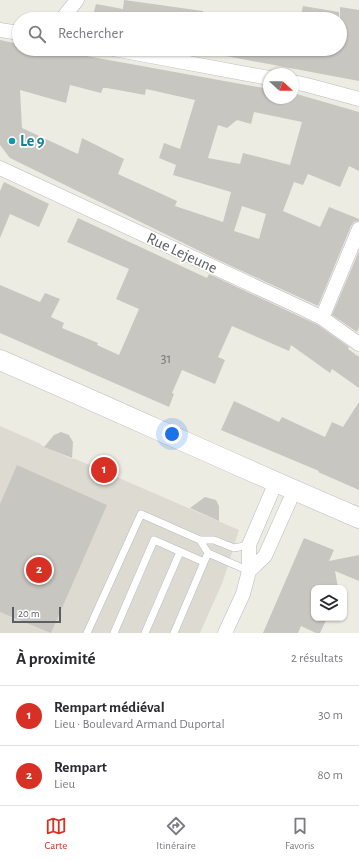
<!DOCTYPE html>
<html lang="fr">
<head>
<meta charset="utf-8">
<style>
  body { margin:0; font-family:"Alegreya Sans",sans-serif; background:#f2f2f3; color:#2b2b33 }
  .controls { position:absolute; right:12px; bottom:12px; display:grid; overflow:hidden; border-radius:8px; box-shadow:0 1px 3px #0004 }
  .controls button { width:36px; height:36px; display:grid; place-items:center; padding:0; border:0; border-bottom:1px solid #e1e1e2; background:#fff; color:#2b2b33; font:20px sans-serif }
  .compass { position:absolute; left:263px; top:68px; width:36px; height:36px; border-radius:50%; background:#fff; box-shadow:0 1px 3px #0004; rotate:111deg }
  .scale { position:absolute; left:12px; bottom:10px; width:49px; box-sizing:border-box; padding-left:4px; border:2px solid #5b5e63; border-top:0; font-size:11px; line-height:14px; white-space:nowrap; color:#5b5e63; -webkit-text-stroke:3px #fff; paint-order:stroke }
  .you { position:absolute; left:172px; top:434px; width:14px; height:14px; margin:-10px; border:3px solid #fff; border-radius:50%; background:#1a73e8; box-shadow:0 0 0 6px #1a73e833 }
  .badge { display:grid; place-items:center; width:26px; height:26px; border-radius:50%; background:#d93025; color:#fff; font-size:13px; font-weight:700 }
  .pin { position:absolute; translate:-50% -50%; border:2px solid #fff; box-shadow:0 1px 4px #0006 }
  .list { margin:0; padding:0; list-style:none }
  h2 { display:flex; justify-content:space-between; align-items:center; height:52px; margin:0; padding:0 16px; font-size:17px }
  h2 small { font-size:13px; font-weight:400; color:#7c7c81 }
  .list li { display:grid; grid-template-columns:26px 1fr auto; gap:12px; align-items:center; box-sizing:border-box; height:60px; padding:0 16px; border-top:1px solid #e1e1e2 }
  .list b { display:block; font-size:15px; white-space:nowrap }
  .list p { margin:0; font-size:13px; white-space:nowrap; color:#7c7c81 }
  .list em { font-size:13px; font-style:normal; color:#7c7c81 }
  .icon { flex:none; width:22px; height:22px; fill:none; stroke:currentColor; stroke-width:2; stroke-linecap:round; stroke-linejoin:round }
  .map { position:relative; flex:none; width:359px; height:633px; overflow:hidden }
  .search { position:absolute; background:#fff; box-shadow:0 1px 3px #0004; left:12px; right:12px; top:12px; height:44px; display:flex; align-items:center; gap:10px; box-sizing:border-box; padding:0 14px; border-radius:22px; color:#7c7c81; font-size:15px }
  .sheet { height:172px; background:#fff }
  nav { display:flex; justify-content:space-around; align-items:center; box-sizing:border-box; height:56px; border-top:1px solid #e1e1e2; background:#fff; font-size:11px; color:#7c7c81 }
  nav a { display:grid; justify-items:center; gap:2px }
  nav .on { color:#d93025 }
  .map>svg:first-child { display:block }
  .education { fill:#dddbd1 }
  .building { fill:#c8c6c0; fill-rule:evenodd }
  .lines { fill:none; stroke-linecap:round; stroke-linejoin:round }
  .lane-casing { stroke:#b8babf; stroke-width:8 }
  .street-casing { stroke:#b8babf; stroke-width:15 }
  .secondary-casing { stroke:#b9bbc1; stroke-width:21 }
  .lane { stroke:#fff; stroke-width:7 }
  .street { stroke:#fff; stroke-width:14 }
  .secondary { stroke:#fff; stroke-width:20 }
  .culture-dot { fill:#0f9aa8; stroke:#fff; stroke-width:1.5 }
  .labels { text-anchor:middle; dominant-baseline:central; stroke-width:3.5; stroke-linejoin:round; paint-order:stroke }
  .number-label { font-size:14px; fill:#76787a }
  .culture-label { font-size:16px; font-weight:bold; fill:#0d838f; stroke:#fff; text-anchor:start }
  .street-label { font-size:16px; fill:#5b5e63; stroke:#fff }
</style>
</head>
<body>
<div class="map">
<svg width="359" height="633" viewBox="0 0 359 633">
  <rect width="100%" height="100%" fill="#edece3"/>
  <path class="education" d="M 0,426 L 41,444 L 41,445 L 72,459 L 73,458 L 239,530 L 223,581 L 200,633 L 0,633 Z"/>
  <path class="building" d="M 124,0 L 203,11 L 203,19 L 92,19 L 96,4 L 123,9 Z
    M 303,6 L 339,12 L 339,19 L 300,19 Z
    M 340,7 L 359,10 L 359,81 L 226,56 L 227,49 L 340,49 Z
    M 0,40 L 19,44 L 19,49 L 48,49 L 269,89 L 269,98 L 293,98 L 293,93 L 359,112 L 359,171 L 349,166 L 340,187 L 308,174 L 303,185 L 294,182 L 283,211 L 320,227 L 329,207 L 359,219 L 359,221 L 354,222 L 351,226 L 318,306 L 216,259 L 10,158 L 0,145 ZM 70,85 L 101,93 L 103,88 L 107,88 L 145,95 L 146,89 L 195,100 L 180,149 L 164,143 L 159,158 L 176,165 L 173,175 L 231,192 L 223,222 L 175,206 L 177,201 L 118,174 L 124,159 L 82,138 L 78,154 L 22,128 L 20,90 L 66,103 ZM 254,112 L 302,122 L 290,165 L 243,153 L 240,164 L 208,158 L 218,125 L 227,128 L 237,120 L 251,124 ZM 242,206 L 266,214 L 259,239 L 234,231 Z
    M 4,182 L 49,204 L 39,227 L 10,214 L 0,238 L 0,191 Z
    M 78,218 L 207,278 L 209,274 L 318,325 L 349,347 L 348,349 L 359,357 L 359,388 L 332,369 L 330,373 L 291,345 L 289,351 L 232,326 L 218,357 L 225,360 L 215,384 L 182,370 L 172,393 L 174,394 L 169,407 L 0,333 L 0,285 L 40,302 L 45,293 L 60,299 L 51,317 L 64,323 L 62,328 L 98,343 L 97,345 L 119,355 L 139,309 L 116,299 L 129,269 L 67,242 Z
    M 359,251 L 359,327 L 357,332 L 332,315 Z
    M 234,401 L 279,422 L 282,417 L 325,437 L 332,422 L 343,427 L 359,402 L 359,490 L 318,472 L 319,471 L 221,430 Z
    M 61,432 L 69,435 L 73,442 L 72,458 L 44,447 L 54,435 Z
    M 17,465 L 107,505 L 51,633 L 0,612 L 0,504 Z
    M 205,497 L 216,500 L 219,506 L 219,521 L 190,508 Z
    M 304,538 L 334,550 L 329,561 L 359,555 L 359,581 L 335,571 L 338,588 L 314,588 L 314,618 L 327,618 L 320,633 L 316,633 L 301,626 L 298,633 L 263,633 Z"/>
  <g class="lines">
    <g class="lane-casing">
      <path id="lane" d="M 200,540 L 208,553 L 249,571
        M 87,633 L 141,514 L 200,540 L 214,540 L 234,548 L 249,545
        M 114,633 L 154,540 L 204,562
        M 145,633 L 180,552
        M 174,633 L 208,553"/>
    </g>
    <g class="street-casing">
      <path id="street" d="M 62,19 L 77,0
        M 0,30 L 19,33
        M 113,49 L 269,78
        M 293,82 L 307,85 L 359,99
        M 0,168 L 306,310 L 322,318 L 359,344
        M 322,318 L 359,229
        M 249,571 L 265,556 L 294,491
        M 225,633 L 243,594 L 249,571 L 249,545 L 276,482"/>
    </g>
    <g class="secondary-casing">
      <path id="secondary" d="M 0,360 C 120,412 239,467 359,518"/>
    </g>
    <use href="#lane" class="lane"/>
    <use href="#street" class="street"/>
    <use href="#secondary" class="secondary"/>
  </g>
  <circle class="culture-dot" cx="12" cy="141" r="4"/>
  <g class="labels">
    <g class="number-label">
      <text x="166" y="359">31</text>
    </g>
    <g class="culture-label">
      <text x="20" y="141">Le 9</text>
    </g>
    <g class="street-label">
      <text transform="translate(182 253) rotate(25)">Rue Lejeune</text>
    </g>
  </g>
</svg>
<div class="controls">
<button><svg class="icon" aria-label="layers" viewBox="0 0 24 24"><path d="M12 4l9 5-9 5-9-5zM3 14l9 5 9-5"/></svg></button>
</div>
<svg class="compass" viewBox="-18 -18 36 36"><path d="M0-13l5 13h-10z" fill="#e53935"/><path d="M0 13l5-13h-10z" fill="#7c7c81"/></svg>
<div class="scale">20 m</div>
<div class="you"></div>
<div class="pin badge" style="left:104px;top:470px">1</div>
<div class="pin badge" style="left:39px;top:570px">2</div>
<div class="search"><svg class="icon" aria-label="search" viewBox="0 0 24 24"><circle cx="10" cy="10" r="6"/><path d="M15 15l6 6"/></svg>Rechercher</div>
</div>
<section class="sheet">
<h2>À proximité<small>2 résultats</small></h2>
<ul class="list">
<li><span class="badge">1</span><div><b>Rempart médiéval</b><p>Lieu · Boulevard Armand Duportal</p></div><em>30 m</em></li>
<li><span class="badge">2</span><div><b>Rempart</b><p>Lieu</p></div><em>80 m</em></li>
</ul>
</section>
<nav>
<a class="on"><svg class="icon" aria-label="map" viewBox="0 0 24 24"><path d="M3 6l6-2 6 2 6-2v14l-6 2-6-2-6 2zM9 4v14M15 6v14"/></svg>Carte</a>
<a><svg class="icon" aria-label="directions" viewBox="0 0 24 24"><path d="M12 3l9 9-9 9-9-9zM9 14v-3h6M13 9l2 2-2 2"/></svg>Itinéraire</a>
<a><svg class="icon" aria-label="saved" viewBox="0 0 24 24"><path d="M7 4h10v16l-5-4-5 4z"/></svg>Favoris</a>
</nav>
</body>
</html>
